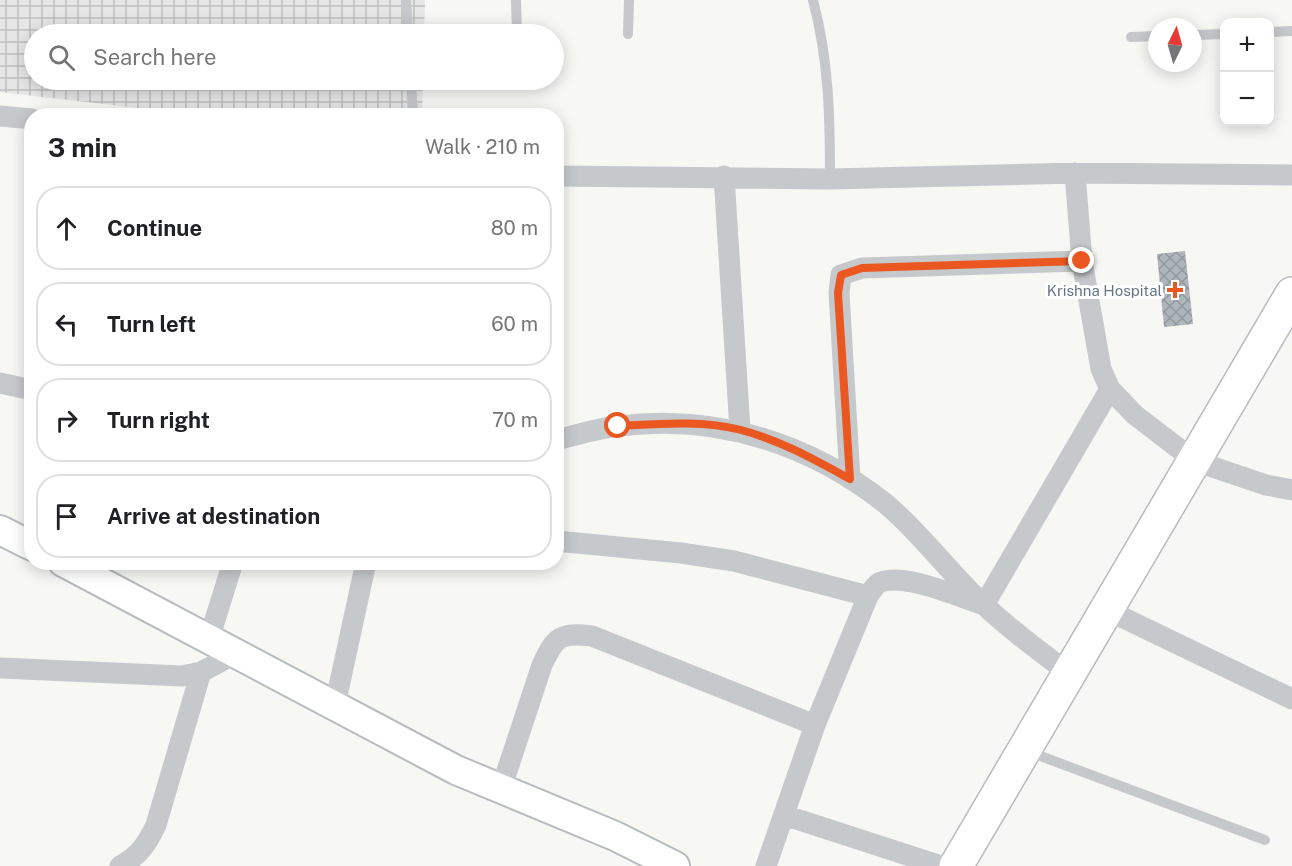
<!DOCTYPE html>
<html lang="en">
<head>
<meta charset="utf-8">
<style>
  body { margin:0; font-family:"Public Sans",sans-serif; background:#f2f2f2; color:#202124 }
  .controls { position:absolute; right:18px; top:18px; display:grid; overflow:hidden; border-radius:12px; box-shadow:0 3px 15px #0003 }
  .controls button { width:54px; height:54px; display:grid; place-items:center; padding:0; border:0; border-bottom:2px solid #e0e0e0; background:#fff; color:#202124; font:30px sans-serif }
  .compass { position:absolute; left:1148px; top:18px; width:54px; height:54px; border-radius:50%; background:#fff; box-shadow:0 3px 15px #0003; rotate:5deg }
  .stop { position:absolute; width:18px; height:18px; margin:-14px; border:4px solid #eb5720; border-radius:50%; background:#fff }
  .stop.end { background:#eb5720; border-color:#fff; box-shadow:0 2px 6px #0008 }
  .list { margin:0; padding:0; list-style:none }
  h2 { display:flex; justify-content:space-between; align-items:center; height:78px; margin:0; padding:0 24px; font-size:26px }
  h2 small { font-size:20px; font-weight:400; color:#757577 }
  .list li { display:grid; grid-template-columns:39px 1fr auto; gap:18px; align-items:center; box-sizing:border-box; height:84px; margin:0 12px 12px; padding:0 12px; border:2px solid #e0e0e0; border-radius:24px }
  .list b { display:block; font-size:22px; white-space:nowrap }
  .list em { font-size:20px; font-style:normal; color:#757577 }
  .icon { flex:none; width:33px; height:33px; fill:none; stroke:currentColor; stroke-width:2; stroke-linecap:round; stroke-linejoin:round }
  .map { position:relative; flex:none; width:1292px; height:866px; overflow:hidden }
  .search { position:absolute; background:#fff; box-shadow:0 3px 15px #0003; left:24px; top:24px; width:540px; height:66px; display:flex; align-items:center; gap:15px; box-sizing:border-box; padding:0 21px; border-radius:33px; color:#757577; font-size:22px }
  .panel { position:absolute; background:#fff; box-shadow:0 3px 15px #0003; left:24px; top:108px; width:540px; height:462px; border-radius:24px }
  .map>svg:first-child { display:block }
  .industrial { fill:url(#industrial-grid) }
  .building { fill:url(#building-cross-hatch) }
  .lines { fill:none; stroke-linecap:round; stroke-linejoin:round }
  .secondary-casing { stroke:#b7bcc1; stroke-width:32 }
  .primary-casing { stroke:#b8bcc0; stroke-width:36 }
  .lane { stroke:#c5c9cc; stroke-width:10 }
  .street { stroke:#c5c9cc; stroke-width:21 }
  .secondary { stroke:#fff; stroke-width:28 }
  .primary { stroke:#fff; stroke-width:33 }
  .route { stroke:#eb5720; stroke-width:8 }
  .poi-dot { fill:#eb5720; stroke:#fff; stroke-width:2 }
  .labels { text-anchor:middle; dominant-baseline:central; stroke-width:6; stroke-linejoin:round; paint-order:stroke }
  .poi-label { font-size:15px; fill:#657687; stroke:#fff; text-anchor:end }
</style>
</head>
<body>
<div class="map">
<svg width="1292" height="866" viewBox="0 0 1292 866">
  <defs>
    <pattern id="industrial-grid" width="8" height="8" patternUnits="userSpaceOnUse" patternTransform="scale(1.5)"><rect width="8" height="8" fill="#e5e6e5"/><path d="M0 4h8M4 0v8" fill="none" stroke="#bdbfbf"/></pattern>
    <pattern id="building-cross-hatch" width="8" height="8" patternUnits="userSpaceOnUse" patternTransform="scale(1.5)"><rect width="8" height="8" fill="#aeb5bb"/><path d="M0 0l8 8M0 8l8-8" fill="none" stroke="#91989e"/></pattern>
  </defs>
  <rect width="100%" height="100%" fill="#f7f7f4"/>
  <path class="industrial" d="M 0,0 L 425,0 L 424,34 L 34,34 L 34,80 L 423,80 L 422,115 L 207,116 L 0,92 Z"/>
  <path class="building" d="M 1185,251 L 1193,324 L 1164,327 L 1157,254 Z"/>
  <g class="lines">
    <g class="secondary-casing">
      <path id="secondary" d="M 0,530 L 32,546
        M 63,562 L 456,770 L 615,836 L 675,866"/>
    </g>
    <g class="primary-casing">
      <path id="primary" d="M 956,866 L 1292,294"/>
    </g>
    <path class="lane" d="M 406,0 L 408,34
      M 516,0 L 517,34
      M 813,0 C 829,61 830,116 830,179
      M 1270,32 L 1292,31
      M 628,34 L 629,0
      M 1193,35 L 1224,34
      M 1131,37 L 1157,36
      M 411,80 L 413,116
      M 1027,751 L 1265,840"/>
    <path class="street" d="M 0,116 L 32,119
      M 1075,173 L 1082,261 L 1101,369 L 1110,389 L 1135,415 L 1195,461 L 1266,485 L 1292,490
      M 556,176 L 830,179 L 1075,173 L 1292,175
      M 724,176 L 740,430
      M 0,383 L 32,390
      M 556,440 C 577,435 598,428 619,426 C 717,414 809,443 886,504 C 922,534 950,574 984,605 C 1011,630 1040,652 1069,673
      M 850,479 L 839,293 L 841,275 L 862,268 L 1082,261
      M 556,541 L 681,553 L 734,561 L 868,596
      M 1107,610 L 1292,699
      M 209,639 L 233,562
      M 0,668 L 182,676 L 201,672 L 237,653
      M 335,705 L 366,562
      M 501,789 L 542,665 C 555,637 560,632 592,636 L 815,725
      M 784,815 L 941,866
      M 120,866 C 139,856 147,844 156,825 L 201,672
      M 766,866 L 815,725 L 868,596 C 872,591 875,584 881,582 C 905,573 959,597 984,605 L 1110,389"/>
    <use href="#secondary" class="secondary"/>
    <use href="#primary" class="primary"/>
  </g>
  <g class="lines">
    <path class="route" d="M 618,426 C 658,424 702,420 741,430 C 780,440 815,460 850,479 L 838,293 L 841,275 L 862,268 L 1082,261"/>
  </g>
  <path class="poi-dot" d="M1172 281h6v6h6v6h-6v6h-6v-6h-6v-6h6z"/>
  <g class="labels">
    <g class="poi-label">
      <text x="1162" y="290">Krishna Hospital</text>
    </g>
  </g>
</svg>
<div class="controls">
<button>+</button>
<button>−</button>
</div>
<svg class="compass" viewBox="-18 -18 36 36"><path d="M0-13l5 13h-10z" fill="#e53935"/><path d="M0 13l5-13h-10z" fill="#757577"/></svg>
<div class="stop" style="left:618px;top:426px"></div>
<div class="stop end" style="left:1082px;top:261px"></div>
<div class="search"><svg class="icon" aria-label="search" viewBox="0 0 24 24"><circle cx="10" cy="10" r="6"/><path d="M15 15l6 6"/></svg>Search here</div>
<section class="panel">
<h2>3 min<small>Walk · 210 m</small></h2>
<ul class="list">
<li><svg class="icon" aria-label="ahead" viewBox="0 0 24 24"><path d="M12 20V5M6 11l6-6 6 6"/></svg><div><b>Continue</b></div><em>80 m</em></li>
<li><svg class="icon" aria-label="left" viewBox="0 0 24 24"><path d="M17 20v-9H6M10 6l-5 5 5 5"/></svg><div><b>Turn left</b></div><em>60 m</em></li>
<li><svg class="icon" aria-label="right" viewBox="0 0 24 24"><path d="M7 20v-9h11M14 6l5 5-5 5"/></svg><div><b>Turn right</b></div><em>70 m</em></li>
<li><svg class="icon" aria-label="arrive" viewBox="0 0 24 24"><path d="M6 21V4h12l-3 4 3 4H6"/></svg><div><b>Arrive at destination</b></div></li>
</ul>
</section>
</div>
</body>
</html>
